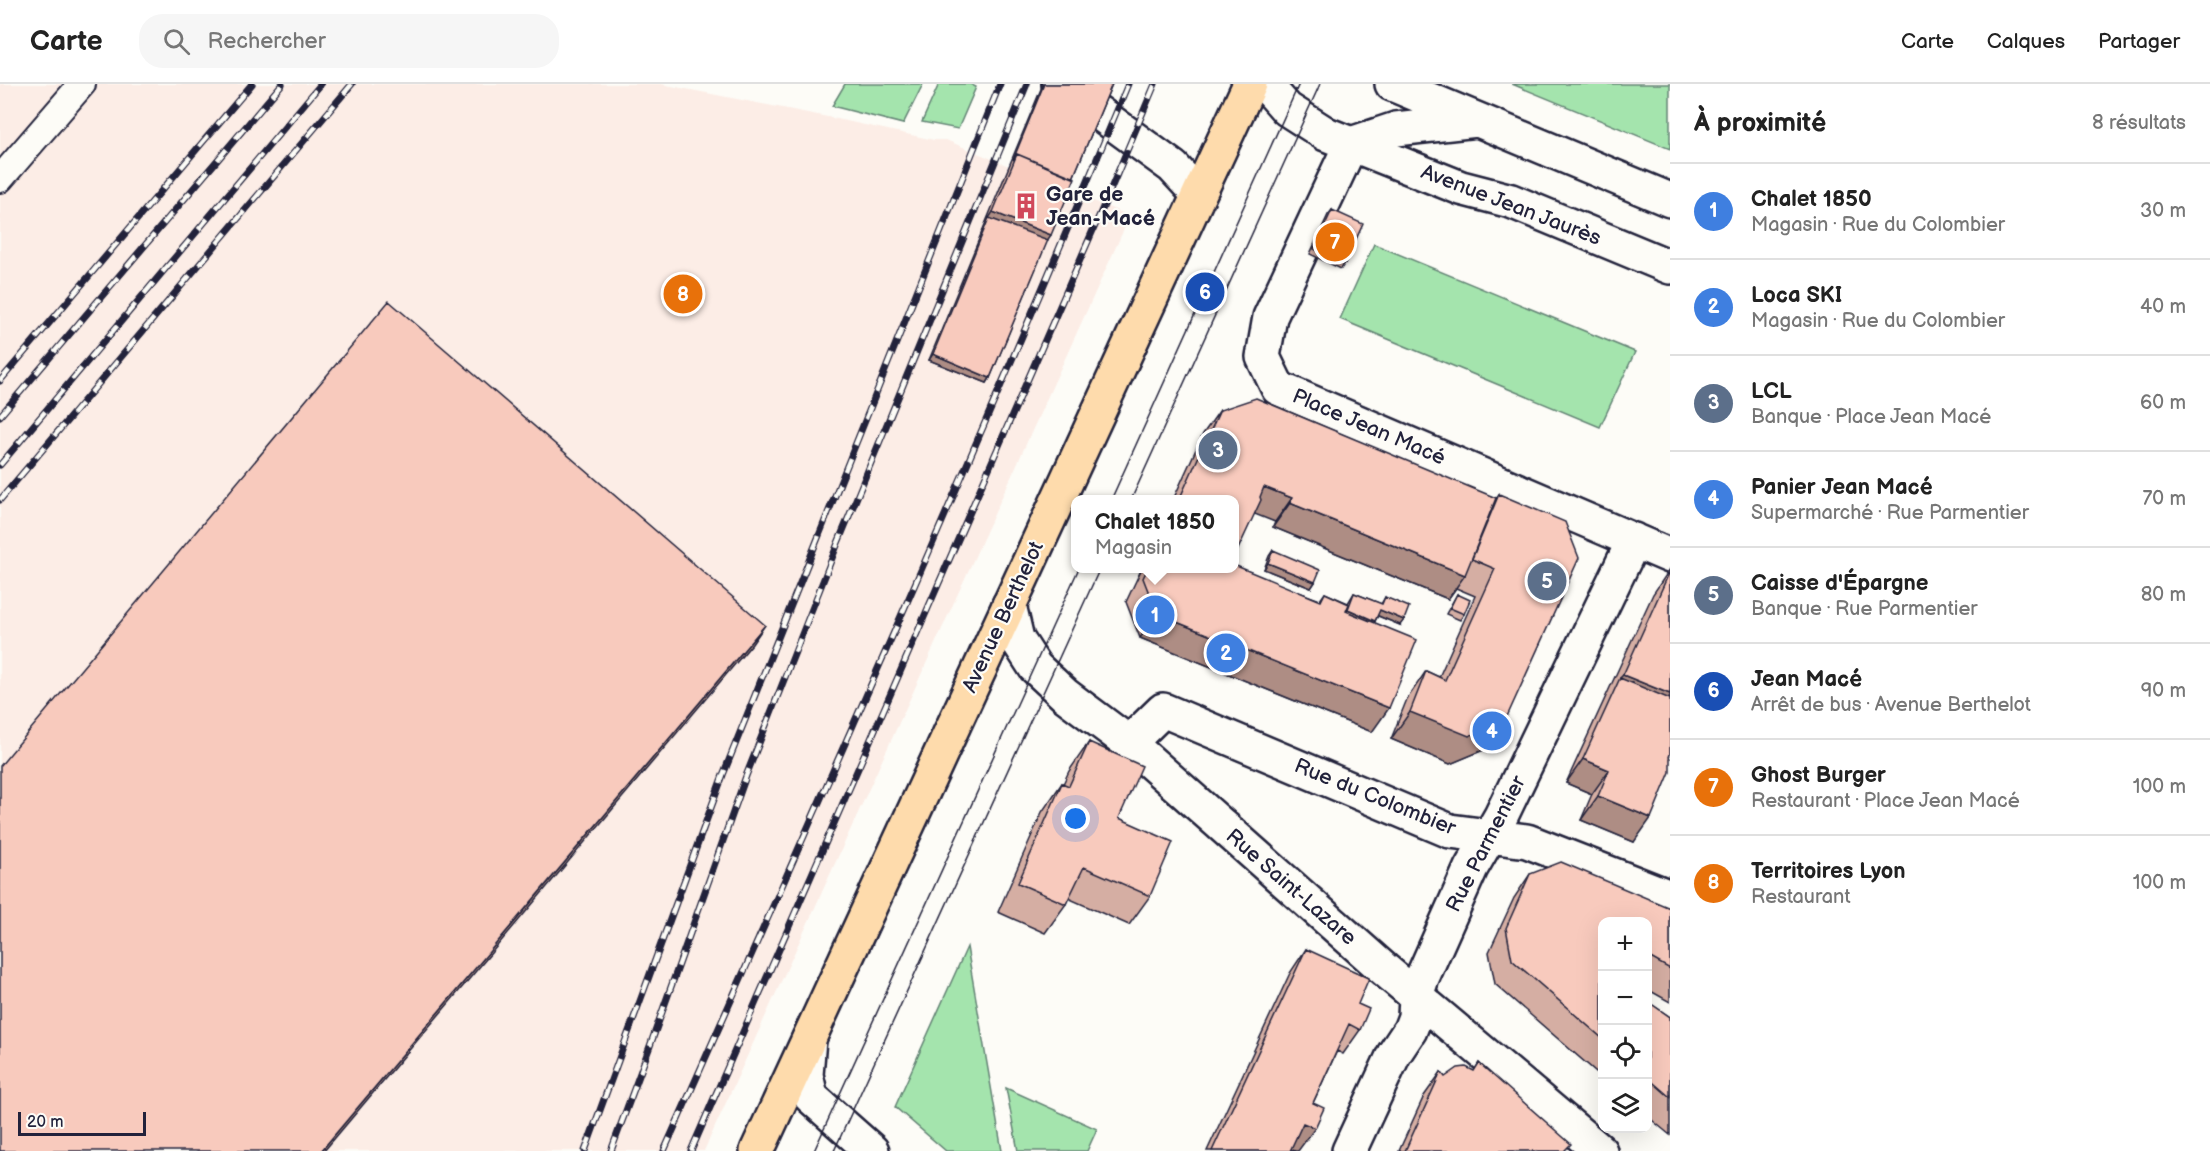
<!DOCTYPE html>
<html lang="fr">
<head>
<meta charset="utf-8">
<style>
  body { margin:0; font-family:"Balsamiq Sans",sans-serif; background:#f6f6f6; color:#222 }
  .controls { position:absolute; right:18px; bottom:18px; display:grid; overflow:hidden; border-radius:12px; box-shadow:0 6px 24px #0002 }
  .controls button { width:54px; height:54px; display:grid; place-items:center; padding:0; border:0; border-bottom:2px solid #e0e0e0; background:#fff; color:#222; font:30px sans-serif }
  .scale { position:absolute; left:18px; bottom:15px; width:128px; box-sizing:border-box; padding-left:6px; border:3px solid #22223b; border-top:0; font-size:16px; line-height:21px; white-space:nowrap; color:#22223b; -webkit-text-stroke:4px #fdfcf7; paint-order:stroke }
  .you { position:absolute; left:1076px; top:735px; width:21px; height:21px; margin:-15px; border:4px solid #fff; border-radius:50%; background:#1a73e8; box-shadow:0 0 0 9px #1a73e833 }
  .badge { display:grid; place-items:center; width:39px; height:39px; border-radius:50%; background:#111827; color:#fff; font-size:20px; font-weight:700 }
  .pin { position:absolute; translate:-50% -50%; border:3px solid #fff; box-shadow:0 2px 6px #0006 }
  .popup { position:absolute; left:1071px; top:411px; width:168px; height:78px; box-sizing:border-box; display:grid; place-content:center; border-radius:12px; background:#fff; filter:drop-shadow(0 2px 4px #0005); font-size:20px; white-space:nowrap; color:#767676 }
  .popup b { font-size:22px; color:#222 }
  .popup::after { content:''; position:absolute; left:50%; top:100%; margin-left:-12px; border:12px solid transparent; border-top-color:#fff }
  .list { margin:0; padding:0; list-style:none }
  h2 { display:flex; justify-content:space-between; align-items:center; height:78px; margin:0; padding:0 24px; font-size:26px }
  h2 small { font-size:20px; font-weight:400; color:#767676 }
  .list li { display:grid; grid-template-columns:39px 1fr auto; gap:18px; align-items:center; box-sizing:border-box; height:96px; padding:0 24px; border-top:2px solid #e0e0e0 }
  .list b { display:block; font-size:22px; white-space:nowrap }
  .list p { margin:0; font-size:20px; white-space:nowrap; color:#767676 }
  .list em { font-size:20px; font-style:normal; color:#767676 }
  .icon { flex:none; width:33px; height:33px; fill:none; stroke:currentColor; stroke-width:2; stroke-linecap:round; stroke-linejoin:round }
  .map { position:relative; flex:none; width:1670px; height:1067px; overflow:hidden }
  header { display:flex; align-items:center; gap:36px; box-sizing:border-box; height:84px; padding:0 30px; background:#fff; border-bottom:2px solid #e0e0e0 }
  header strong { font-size:28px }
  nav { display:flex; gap:33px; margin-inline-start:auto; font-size:21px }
  .search { width:420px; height:54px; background:#f6f6f6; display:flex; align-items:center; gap:15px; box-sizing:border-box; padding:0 21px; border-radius:24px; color:#767676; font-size:22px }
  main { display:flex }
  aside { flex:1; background:#fff }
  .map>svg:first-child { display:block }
  .built { fill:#fcede6 }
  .green { fill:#a4e4ad; stroke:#638374; stroke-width:1.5 }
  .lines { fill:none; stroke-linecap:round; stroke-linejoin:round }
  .lane-casing { stroke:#22223b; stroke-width:30 }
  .street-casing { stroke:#22223b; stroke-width:38 }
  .secondary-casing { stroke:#22223b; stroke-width:38 }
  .primary-casing { stroke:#22223b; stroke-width:38 }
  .lane { stroke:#fdfcf7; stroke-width:26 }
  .street { stroke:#fdfcf7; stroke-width:33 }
  .secondary { stroke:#fdfcf7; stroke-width:33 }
  .primary { stroke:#fedbac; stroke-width:33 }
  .tram { stroke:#22223b; stroke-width:1.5 }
  .rail-casing { stroke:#22223b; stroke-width:7 }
  .rail { stroke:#fdfcf7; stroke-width:4.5; stroke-dasharray:14; stroke-linecap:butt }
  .wall { fill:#d5aea3; stroke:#22223b; stroke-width:1.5 }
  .shaded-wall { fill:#ae8d84; stroke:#22223b; stroke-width:1.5 }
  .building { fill:#f8cabd; stroke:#22223b; stroke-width:1.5 }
  .labels { text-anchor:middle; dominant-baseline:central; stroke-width:4.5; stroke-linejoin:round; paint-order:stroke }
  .poi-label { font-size:21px; font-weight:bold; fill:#22223b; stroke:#fdfcf7; text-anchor:start }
  .street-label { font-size:21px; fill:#22223b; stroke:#fdfcf7 }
</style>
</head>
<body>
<header>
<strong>Carte</strong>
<div class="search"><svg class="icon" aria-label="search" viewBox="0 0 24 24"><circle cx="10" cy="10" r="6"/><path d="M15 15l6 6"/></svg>Rechercher</div>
<nav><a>Carte</a><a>Calques</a><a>Partager</a></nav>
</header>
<main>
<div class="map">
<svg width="1670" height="1067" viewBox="0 0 1670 1067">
  <rect width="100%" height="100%" fill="#fdfcf7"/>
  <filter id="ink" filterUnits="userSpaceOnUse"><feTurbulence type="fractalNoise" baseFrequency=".0167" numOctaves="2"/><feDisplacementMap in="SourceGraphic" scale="12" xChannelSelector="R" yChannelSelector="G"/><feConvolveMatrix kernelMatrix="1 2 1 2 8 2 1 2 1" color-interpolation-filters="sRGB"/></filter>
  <g filter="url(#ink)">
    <path class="built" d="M 0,0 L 661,0 L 828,33 L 934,56 L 946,56 L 1130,132 L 704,1067 L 0,1067 Z"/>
    <path class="green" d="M 845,0 L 923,0 L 903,40 L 832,22 Z
      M 939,0 L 970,0 L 976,3 L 958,45 L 922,38 Z
      M 1512,0 L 1670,0 L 1670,65 Z
      M 1374,160 L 1635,268 L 1600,343 L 1340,235 Z
      M 967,863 L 1002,1067 L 946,1067 L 895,1023 Z
      M 1006,1004 L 1097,1045 L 1087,1067 L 1018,1067 Z"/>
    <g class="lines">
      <g class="lane-casing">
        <path id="lane" d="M 0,95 L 82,0"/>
      </g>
      <g class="street-casing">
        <path id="street" d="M 1392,0 L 1670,116
          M 1477,36 L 1396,45 L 1351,60 L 1270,233 L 1263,273 L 1278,304 L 1670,472
          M 1009,521 L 1017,555 L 1035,583 L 1065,611 L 1129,659 L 1385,886 L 1600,1067
          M 1129,659 L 1163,626 L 1450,747 L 1527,757 L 1670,813
          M 809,955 L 806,991 L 811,1013 L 872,1067
          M 1349,1067 L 1394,970 L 1410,946 L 1415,933 L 1416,912 L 1422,894 L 1471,784 L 1501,732 L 1634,456"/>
      </g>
      <g class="secondary-casing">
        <path id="secondary" d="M 1059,0 L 1173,83 L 1198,110
          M 1265,0 L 1287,25 L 1326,50 L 1461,104 L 1511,117 L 1670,183"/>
      </g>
      <g class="primary-casing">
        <path id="primary" d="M 757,1067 L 1250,0"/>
      </g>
      <use href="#lane" class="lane"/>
      <use href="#street" class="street"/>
      <use href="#secondary" class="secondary"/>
      <use href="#primary" class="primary"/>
      <path class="tram" d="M 1111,416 L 1299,0
        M 1131,416 L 1320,0
        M 814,1067 L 1079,484
        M 834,1067 L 1100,484"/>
      <g class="rail-casing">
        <path id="rail" d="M 0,297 L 252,0
          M 0,332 L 282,0
          M 0,381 L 321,0
          M 0,416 L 352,0
          M 585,1067 L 723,691 L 1000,0
          M 611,1067 L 650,962 L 746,692 L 838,459 L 1027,0
          M 664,1067 C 822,713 980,358 1128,0
          M 691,1067 L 1104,121 L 1155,0"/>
      </g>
      <use href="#rail" class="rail"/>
    </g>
    <path class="wall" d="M 1043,0 L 1112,0 L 990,294 L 987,299 L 929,276 Z
      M 1332,126 L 1345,179 L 1341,185 L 1310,170 L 1328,131 Z
      M 1220,326 L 1496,414 L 1499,410 L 1505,637 L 1486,665 L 1450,680 L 1391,655 L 1407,615 L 1426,587 L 1439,593 L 1475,512 L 1456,504 L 1448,515 L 1273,443 L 1275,438 L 1234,416 L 1173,416 L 1203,350 Z
      M 1273,466 L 1315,498 L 1311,504 L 1264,485 L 1269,472 Z
      M 1142,484 L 1234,484 L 1320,516 L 1325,509 L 1348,519 L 1354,509 L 1381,520 L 1385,513 L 1400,541 L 1378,532 L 1374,539 L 1372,648 L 1140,554 L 1126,518 Z
      M 1670,485 L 1670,670 L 1634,758 L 1581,736 L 1592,710 L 1566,699 L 1653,510 Z
      M 1457,510 L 1464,530 L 1460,536 L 1446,530 Z
      M 1089,658 L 1150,812 L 1129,841 L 1068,814 L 1066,820 L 1045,849 L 998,828 L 1042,728 L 1062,699 L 1063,700 L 1069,687 Z
      M 1530,790 L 1670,824 L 1670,918 L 1647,905 L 1647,837 L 1602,837 L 1602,993 L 1495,900 L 1489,868 L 1514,814 Z
      M 1306,865 L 1358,920 L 1360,946 L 1343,970 L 1337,967 L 1313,1019 L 1295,1067 L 1291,1065 L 1290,1067 L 1207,1067 L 1290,889 Z
      M 1647,917 L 1670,933 L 1670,1051 L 1647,1032 Z
      M 1479,979 L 1566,1067 L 1399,1067 L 1424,1012 L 1441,988 L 1445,993 L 1474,987 Z"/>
    <path class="shaded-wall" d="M 993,128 L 1051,151 L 1044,161 L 989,134 Z
      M 933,270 L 990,294 L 987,299 L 929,276 Z
      M 1264,403 L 1292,414 L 1275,438 L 1247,427 Z
      M 1290,419 L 1465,491 L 1448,515 L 1273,443 Z
      M 1268,479 L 1315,498 L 1311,504 L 1264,485 Z
      M 1348,525 L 1375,537 L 1372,543 L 1344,531 Z
      M 1380,526 L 1404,536 L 1400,541 L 1376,531 Z
      M 1157,530 L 1389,624 L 1372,648 L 1140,554 Z
      M 765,541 L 752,560 L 324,1067 L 321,1067 Z
      M 1623,591 L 1670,610 L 1670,646 L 1620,594 Z
      M 1410,628 L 1505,637 L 1486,665 L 1450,680 L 1391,655 Z
      M 1583,675 L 1609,686 L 1592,710 L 1566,699 Z
      M 1598,712 L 1651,734 L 1634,758 L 1581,736 Z
      M 1303,1039 L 1315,1044 L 1298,1067 L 1295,1067 L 1286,1063 Z"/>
    <path class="building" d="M 1044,0 L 1112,0 L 1073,94 L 1017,70 L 1013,76 Z
      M 1017,70 L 1075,94 L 1051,151 L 993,128 Z
      M 1332,126 L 1363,140 L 1345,179 L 1314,165 Z
      M 989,134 L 1048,156 L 990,294 L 933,270 Z
      M 389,217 L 765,541 L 321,1067 L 0,1067 L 0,682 Z
      M 1256,314 L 1496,414 L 1465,491 L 1290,419 L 1292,414 L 1264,403 L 1260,413 L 1261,416 L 1234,474 L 1234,416 L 1179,416 L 1220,326 Z
      M 1499,410 L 1565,438 L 1579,474 L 1505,637 L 1469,652 L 1410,628 L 1426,587 L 1445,596 L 1495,485 L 1472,475 Z
      M 1273,466 L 1320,486 L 1315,498 L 1268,479 Z
      M 1234,481 L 1321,517 L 1325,509 L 1349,520 L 1346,527 L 1417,556 L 1389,624 L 1157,530 L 1143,494 L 1148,484 L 1234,484 Z
      M 1670,487 L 1670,610 L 1623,591 Z
      M 1354,509 L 1382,520 L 1385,513 L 1409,523 L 1404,536 L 1380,526 L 1375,537 L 1348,525 Z
      M 1457,510 L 1470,516 L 1464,530 L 1450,524 Z
      M 1620,594 L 1670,615 L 1670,670 L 1669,673 L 1670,674 L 1670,688 L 1651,734 L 1598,712 L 1609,686 L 1583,675 Z
      M 1089,658 L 1142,682 L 1119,734 L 1173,758 L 1150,812 L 1084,783 L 1066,820 L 1018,799 L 1062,699 L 1069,702 Z
      M 1561,778 L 1670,824 L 1670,885 L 1647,872 L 1647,837 L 1602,837 L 1602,954 L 1512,876 L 1506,844 L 1530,790 Z
      M 1306,865 L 1369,894 L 1358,920 L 1369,925 L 1360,946 L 1349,940 L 1313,1019 L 1324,1024 L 1315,1044 L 1303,1039 L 1290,1067 L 1212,1067 Z
      M 1647,917 L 1670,933 L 1670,1013 L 1647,993 Z
      M 1479,979 L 1571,1060 L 1565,1066 L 1565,1067 L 1405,1067 L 1441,988 L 1445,993 L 1458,984 L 1466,983 L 1474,987 Z"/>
  </g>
  <defs>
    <g id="building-bare" transform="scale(2.07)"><path d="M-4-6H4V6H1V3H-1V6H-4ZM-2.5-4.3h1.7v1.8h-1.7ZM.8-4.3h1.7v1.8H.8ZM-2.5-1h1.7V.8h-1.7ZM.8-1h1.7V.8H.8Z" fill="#d1495b" stroke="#fdfcf7" stroke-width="2.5" paint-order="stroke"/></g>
  </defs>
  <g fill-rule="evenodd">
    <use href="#building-bare" x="1026" y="122"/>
  </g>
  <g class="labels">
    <g class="poi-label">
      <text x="1046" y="110">Gare de<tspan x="1046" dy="24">Jean-Macé</tspan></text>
    </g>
    <g class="street-label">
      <text transform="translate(1511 121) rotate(21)">Avenue Jean Jaurès</text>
      <text transform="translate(1369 343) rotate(23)">Place Jean Macé</text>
      <text transform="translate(1003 533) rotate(-65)">Avenue Berthelot</text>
      <text transform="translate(1375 713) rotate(22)">Rue du Colombier</text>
      <text transform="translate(1486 760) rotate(-63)">Rue Parmentier</text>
      <text transform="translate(1291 803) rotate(41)">Rue Saint-Lazare</text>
    </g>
  </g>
</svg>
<div class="controls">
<button>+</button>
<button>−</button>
<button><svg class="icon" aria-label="locate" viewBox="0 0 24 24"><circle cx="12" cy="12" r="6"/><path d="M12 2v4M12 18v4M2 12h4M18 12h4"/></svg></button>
<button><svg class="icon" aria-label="layers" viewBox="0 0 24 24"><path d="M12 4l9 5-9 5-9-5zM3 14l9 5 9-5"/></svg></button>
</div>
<div class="scale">20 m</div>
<div class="you"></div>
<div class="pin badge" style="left:1155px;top:531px;background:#3f7fe0">1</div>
<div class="popup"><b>Chalet 1850</b>Magasin</div>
<div class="pin badge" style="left:1226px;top:569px;background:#3f7fe0">2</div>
<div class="pin badge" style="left:1218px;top:366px;background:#5c6f8a">3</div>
<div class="pin badge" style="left:1492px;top:647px;background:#3f7fe0">4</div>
<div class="pin badge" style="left:1547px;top:497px;background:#5c6f8a">5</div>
<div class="pin badge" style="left:1205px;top:208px;background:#1a4fb4">6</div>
<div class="pin badge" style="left:1335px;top:158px;background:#e8710a">7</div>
<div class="pin badge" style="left:683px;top:210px;background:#e8710a">8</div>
</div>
<aside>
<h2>À proximité<small>8 résultats</small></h2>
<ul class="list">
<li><span class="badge" style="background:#3f7fe0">1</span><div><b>Chalet 1850</b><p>Magasin · Rue du Colombier</p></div><em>30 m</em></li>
<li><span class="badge" style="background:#3f7fe0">2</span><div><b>Loca SKI</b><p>Magasin · Rue du Colombier</p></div><em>40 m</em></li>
<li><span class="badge" style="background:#5c6f8a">3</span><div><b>LCL</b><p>Banque · Place Jean Macé</p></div><em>60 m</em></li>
<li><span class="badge" style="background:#3f7fe0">4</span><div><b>Panier Jean Macé</b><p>Supermarché · Rue Parmentier</p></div><em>70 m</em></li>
<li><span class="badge" style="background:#5c6f8a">5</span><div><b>Caisse d'Épargne</b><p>Banque · Rue Parmentier</p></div><em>80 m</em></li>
<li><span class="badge" style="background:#1a4fb4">6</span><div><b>Jean Macé</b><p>Arrêt de bus · Avenue Berthelot</p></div><em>90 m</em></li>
<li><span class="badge" style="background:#e8710a">7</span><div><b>Ghost Burger</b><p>Restaurant · Place Jean Macé</p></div><em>100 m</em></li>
<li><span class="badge" style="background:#e8710a">8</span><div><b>Territoires Lyon</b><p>Restaurant</p></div><em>100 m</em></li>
</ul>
</aside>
</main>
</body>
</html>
